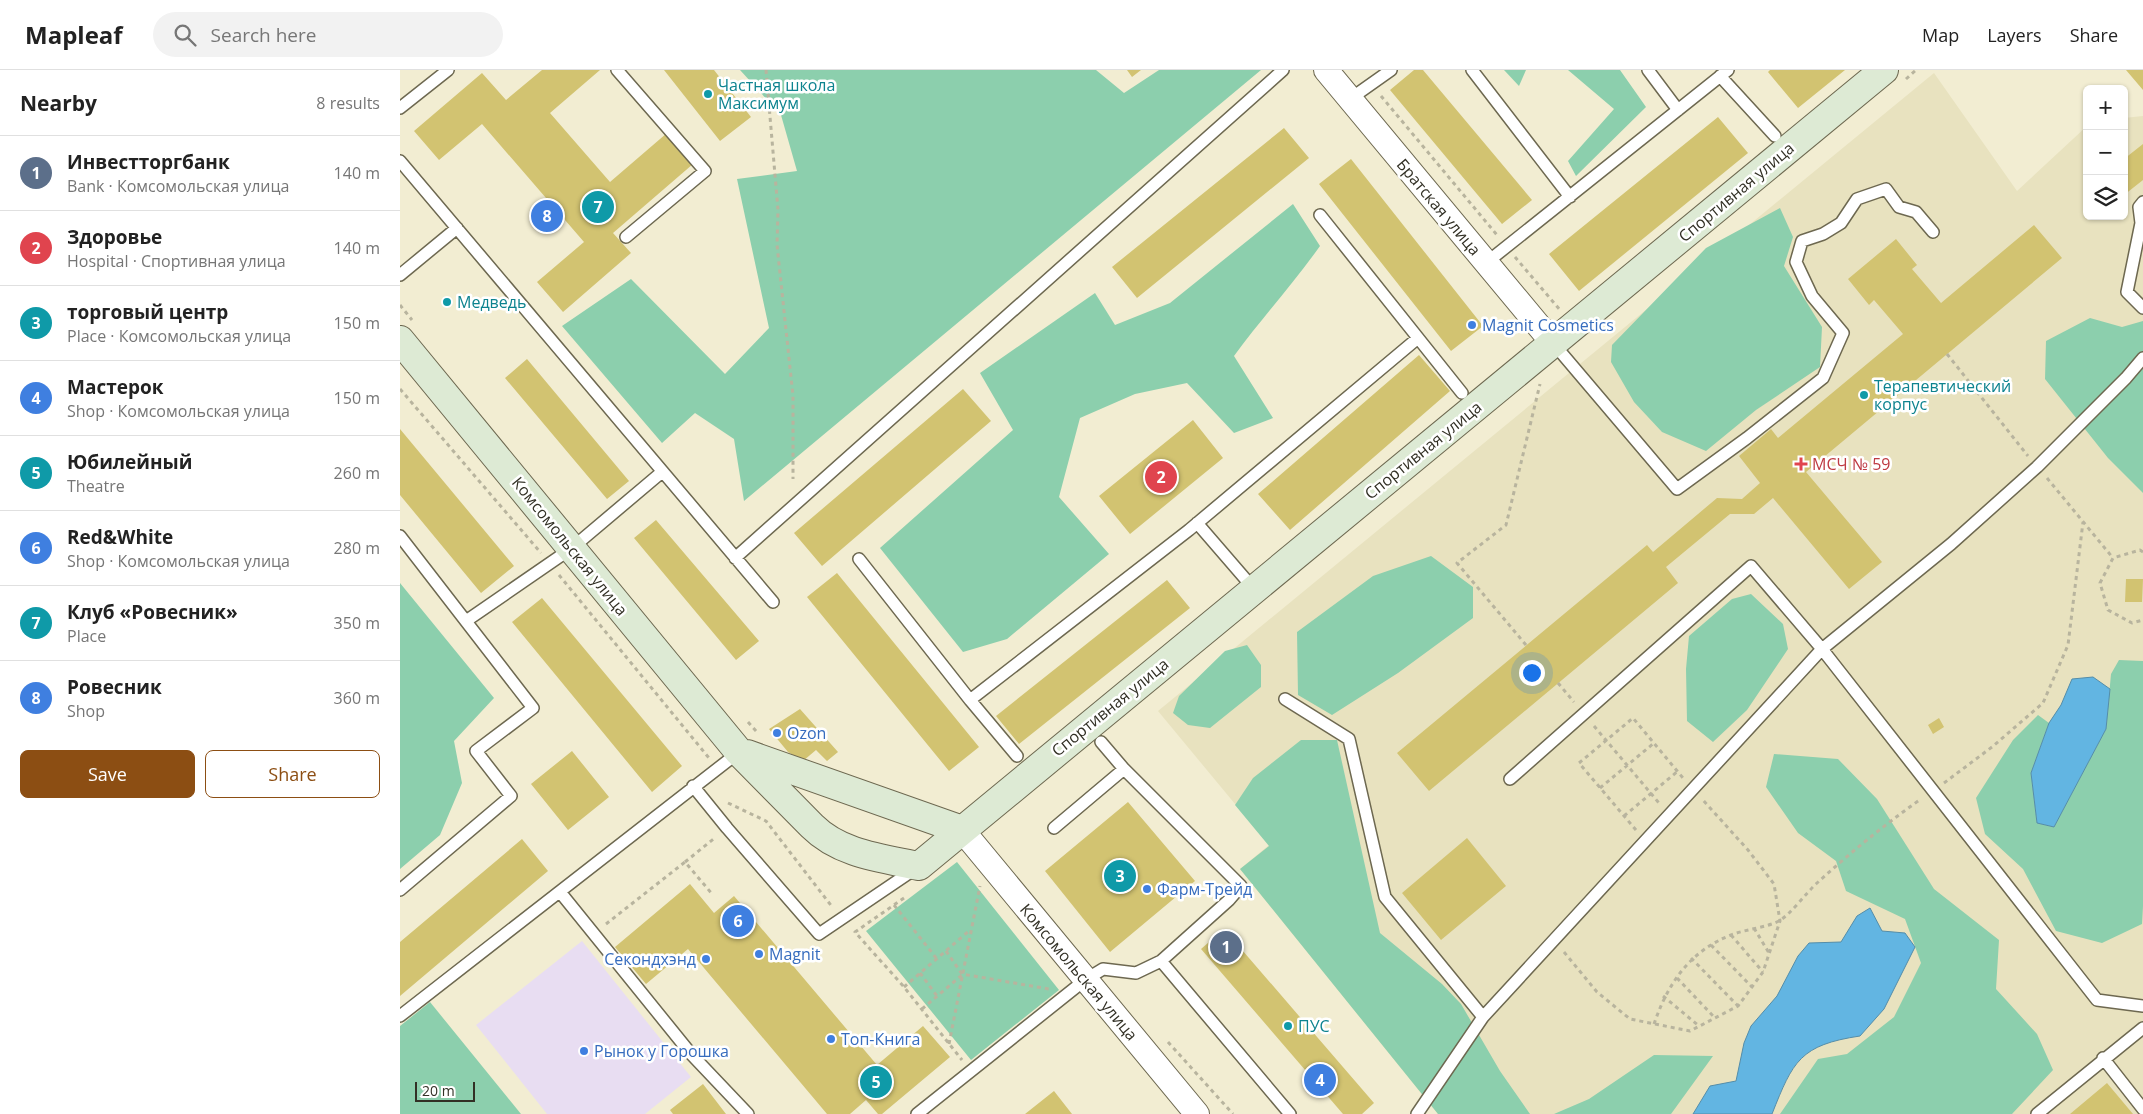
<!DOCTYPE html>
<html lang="en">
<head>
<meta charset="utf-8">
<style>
  body { margin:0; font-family:"Open Sans",sans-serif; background:#f2f2f2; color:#222 }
  .controls { position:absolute; right:15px; top:15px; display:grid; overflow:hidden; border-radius:8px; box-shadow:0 1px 4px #0004 }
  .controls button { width:45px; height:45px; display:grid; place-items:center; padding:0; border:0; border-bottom:1px solid #e0e0e0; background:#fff; color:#222; font:25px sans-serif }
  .scale { position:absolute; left:15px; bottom:12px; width:60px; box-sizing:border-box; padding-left:5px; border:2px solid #323025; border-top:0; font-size:14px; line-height:18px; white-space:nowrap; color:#323025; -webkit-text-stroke:4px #fff; paint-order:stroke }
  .you { position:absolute; left:1131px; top:602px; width:18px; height:18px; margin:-12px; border:4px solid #fff; border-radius:50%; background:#1a73e8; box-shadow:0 0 0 8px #1a73e833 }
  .badge { display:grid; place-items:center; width:32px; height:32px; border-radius:50%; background:#8c4e13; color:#fff; font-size:16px; font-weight:700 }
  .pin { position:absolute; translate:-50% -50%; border:2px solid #fff; box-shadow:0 1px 5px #0006 }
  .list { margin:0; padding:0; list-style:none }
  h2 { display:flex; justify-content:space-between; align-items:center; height:65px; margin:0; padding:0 20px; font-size:21px }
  h2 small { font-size:16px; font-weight:400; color:#767676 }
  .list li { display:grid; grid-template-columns:32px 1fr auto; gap:15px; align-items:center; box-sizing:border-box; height:75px; padding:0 20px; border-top:1px solid #e0e0e0 }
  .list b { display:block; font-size:19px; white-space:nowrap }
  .list p { margin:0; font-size:16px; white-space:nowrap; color:#767676 }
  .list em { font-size:16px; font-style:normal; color:#767676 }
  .actions { display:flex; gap:10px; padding:15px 20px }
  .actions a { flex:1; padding:11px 0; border:1px solid #8c4e13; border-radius:8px; text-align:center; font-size:18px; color:#8c4e13 }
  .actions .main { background:#8c4e13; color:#fff }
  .icon { flex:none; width:28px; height:28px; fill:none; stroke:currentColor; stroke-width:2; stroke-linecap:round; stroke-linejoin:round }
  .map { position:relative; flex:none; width:1743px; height:1044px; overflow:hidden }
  header { display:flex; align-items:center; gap:30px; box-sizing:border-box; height:70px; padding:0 25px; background:#fff; border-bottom:1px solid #e0e0e0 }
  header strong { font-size:24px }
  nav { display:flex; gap:28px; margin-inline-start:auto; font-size:18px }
  .search { width:350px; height:45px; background:#f2f2f2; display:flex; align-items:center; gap:12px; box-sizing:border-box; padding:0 18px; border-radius:28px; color:#767676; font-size:19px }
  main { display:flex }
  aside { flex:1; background:#fff }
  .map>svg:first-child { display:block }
  .commercial { fill:#e8ddf2 }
  .built { fill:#e8e2bf }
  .green { fill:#8ccfad }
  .water { fill:#62b5e2; stroke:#548da9 }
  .building { fill:#d2c371 }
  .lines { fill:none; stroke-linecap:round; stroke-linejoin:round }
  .lane-casing { stroke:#6d6850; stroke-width:14 }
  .street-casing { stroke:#6d6850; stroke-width:26 }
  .secondary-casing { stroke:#6d6850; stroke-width:30 }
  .path { stroke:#b8b49e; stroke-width:3; stroke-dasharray:4 4; stroke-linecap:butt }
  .lane { stroke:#fff; stroke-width:11 }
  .street { stroke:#fff; stroke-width:24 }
  .secondary { stroke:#ddead4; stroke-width:28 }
  .culture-dot { fill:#0f9aa8; stroke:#fff; stroke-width:2 }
  .shop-dot { fill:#3f7fe0; stroke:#fff; stroke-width:2 }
  .health-dot { fill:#e0444e; stroke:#fff; stroke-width:2 }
  .labels { text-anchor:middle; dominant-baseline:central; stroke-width:5; stroke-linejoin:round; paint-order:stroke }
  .culture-label { font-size:16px; fill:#0d838f; stroke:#fff; text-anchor:start }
  .street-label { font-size:16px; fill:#323025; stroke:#fff }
  .shop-label { font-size:16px; fill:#366cbe; stroke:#fff; text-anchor:start }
  .health-label { font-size:16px; fill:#be3a42; stroke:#fff; text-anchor:start }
</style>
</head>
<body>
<header>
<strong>Mapleaf</strong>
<div class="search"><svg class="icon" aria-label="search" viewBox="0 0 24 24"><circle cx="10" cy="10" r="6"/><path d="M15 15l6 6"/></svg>Search here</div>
<nav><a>Map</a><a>Layers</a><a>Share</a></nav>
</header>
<main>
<aside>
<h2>Nearby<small>8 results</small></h2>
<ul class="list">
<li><span class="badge" style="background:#5c6f8a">1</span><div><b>Инвестторгбанк</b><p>Bank · Комсомольская улица</p></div><em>140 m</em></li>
<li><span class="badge" style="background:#e0444e">2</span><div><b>Здоровье</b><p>Hospital · Спортивная улица</p></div><em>140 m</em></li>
<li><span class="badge" style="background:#0f9aa8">3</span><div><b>торговый центр</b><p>Place · Комсомольская улица</p></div><em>150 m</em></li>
<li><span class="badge" style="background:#3f7fe0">4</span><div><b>Мастерок</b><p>Shop · Комсомольская улица</p></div><em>150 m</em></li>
<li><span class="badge" style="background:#0f9aa8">5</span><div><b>Юбилейный</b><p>Theatre</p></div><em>260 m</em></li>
<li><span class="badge" style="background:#3f7fe0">6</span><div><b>Red&amp;White</b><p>Shop · Комсомольская улица</p></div><em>280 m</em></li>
<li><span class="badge" style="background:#0f9aa8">7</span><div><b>Клуб «Ровесник»</b><p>Place</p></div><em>350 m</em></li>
<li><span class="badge" style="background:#3f7fe0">8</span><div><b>Ровесник</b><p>Shop</p></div><em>360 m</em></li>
</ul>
<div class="actions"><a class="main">Save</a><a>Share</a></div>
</aside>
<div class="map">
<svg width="1743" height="1044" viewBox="0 0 1743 1044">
  <rect width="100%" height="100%" fill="#f2edd2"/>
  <path class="commercial" d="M 182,871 L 291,1007 L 245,1044 L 147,1044 L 76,955 Z"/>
  <path class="built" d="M 1534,3 L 1617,121 L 1687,56 L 1687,146 L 1724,146 L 1724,48 L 1743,46 L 1743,1044 L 1038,1044 L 840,799 L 869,775 L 758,641 Z"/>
  <path class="green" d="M 340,0 L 696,0 L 724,23 L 759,0 L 861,0 L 344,431 L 334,369 L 295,343 L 262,373 L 162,256 L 231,209 L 325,304 L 369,258 L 337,109 L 397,101 L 381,45 Z
    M 1104,0 L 1126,0 L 1119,16 Z
    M 1168,0 L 1220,0 L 1246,37 L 1176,106 L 1168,91 L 1214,39 Z
    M 893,134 L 920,176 C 893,214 862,248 834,286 L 873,348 L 834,363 L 787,313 L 735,324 L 680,348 L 659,427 L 709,484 L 607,569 L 563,582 L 480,478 L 613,360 L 580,303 L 695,223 L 715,255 L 770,233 Z
    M 1380,138 L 1393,167 L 1384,196 L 1422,257 L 1420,297 L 1356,340 L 1306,381 L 1262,362 L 1234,332 L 1211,292 L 1212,275 L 1306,178 Z
    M 1690,248 L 1722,257 L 1743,251 L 1743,423 L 1708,388 L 1645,309 L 1646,271 Z
    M 1031,486 L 1073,517 L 1073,548 L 998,603 L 932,645 L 898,625 L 897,562 L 973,506 Z
    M 0,513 L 94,628 L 54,671 L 62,713 L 40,765 L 0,799 Z
    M 1351,524 L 1383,554 L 1388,579 L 1347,640 L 1313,672 L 1287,651 L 1286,599 L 1289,566 L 1332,529 Z
    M 847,575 L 861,595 L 861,617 L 810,658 L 788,655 L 773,643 L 779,626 L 825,581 Z
    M 1719,590 L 1743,591 L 1743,836 L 1742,854 L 1702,873 L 1656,861 L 1623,799 L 1585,764 L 1576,728 L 1613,670 L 1638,645 L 1649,653 L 1631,703 L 1637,753 L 1654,757 L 1706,659 L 1711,604 Z
    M 901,670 L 937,670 L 980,863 L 1042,914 L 1061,934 L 1100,1001 L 1130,1044 L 1038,1044 L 840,799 L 869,776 L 835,735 L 853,708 Z
    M 1374,684 L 1438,689 L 1477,729 L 1534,819 L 1599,870 L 1596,919 L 1637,964 L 1653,1000 L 1612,1044 L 1380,1044 L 1418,989 L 1447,984 L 1494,947 L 1521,893 L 1505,849 L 1446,821 L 1436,791 L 1398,763 L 1366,717 Z
    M 557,792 L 659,920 L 571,990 L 466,861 Z
    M 30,932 L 121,1044 L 0,1044 L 0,956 Z
    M 1254,985 L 1313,986 L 1271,1044 L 1154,1044 L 1189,1029 Z"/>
  <path class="water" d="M 1693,607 L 1710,619 L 1706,659 L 1654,757 L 1637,753 L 1631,703 L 1649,653 L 1661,635 L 1672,609 Z
    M 1470,838 L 1482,861 L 1505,863 L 1515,877 L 1484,939 L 1460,966 C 1400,975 1393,991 1372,1044 L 1293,1044 L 1310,1016 L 1336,1011 L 1344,973 L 1351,956 L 1377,926 L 1398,886 L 1409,873 L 1441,872 L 1457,846 Z"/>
  <path class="building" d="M 142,0 L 200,0 L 150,43 L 210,112 L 267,63 L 293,94 L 213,163 L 231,183 L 163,242 L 137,212 L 184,172 L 82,54 L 39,90 L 14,61 L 82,3 L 106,30 Z
    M 264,0 L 314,0 L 351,47 L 320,71 Z
    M 727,0 L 741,0 L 732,7 Z
    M 1014,0 L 1023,0 L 1132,130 L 1102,154 L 990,20 Z
    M 1370,0 L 1445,0 L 1398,38 L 1368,2 Z
    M 1726,0 L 1743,0 L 1743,20 Z
    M 1318,47 L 1348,83 L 1179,221 L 1149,184 Z
    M 884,58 L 909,88 L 737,228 L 712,197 Z
    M 1743,74 L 1743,110 L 1724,125 L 1724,89 Z
    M 951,89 L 1083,256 L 1051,281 L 919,114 Z
    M 1634,155 L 1662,188 L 1406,402 L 1482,492 L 1449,519 L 1373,428 L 1354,444 L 1330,444 L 1266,497 L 1278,513 L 1029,721 L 997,683 L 1247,475 L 1253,482 L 1317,428 L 1342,429 L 1360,413 L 1339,386 L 1371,359 L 1378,368 L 1503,264 L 1474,230 L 1469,235 L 1448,209 L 1496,169 L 1517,195 L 1512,199 L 1541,233 Z
    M 1019,285 L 1050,321 L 890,460 L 858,424 Z
    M 127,289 L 229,411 L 207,429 L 105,308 Z
    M 563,319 L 591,351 L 422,496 L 394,463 Z
    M 793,350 L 823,388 L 730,464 L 699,426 Z
    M 0,359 L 114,496 L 81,523 L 0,425 Z
    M 256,450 L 359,571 L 336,590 L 234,468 Z
    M 437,503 L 579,677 L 549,701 L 407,527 Z
    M 1726,509 L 1743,509 L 1742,532 L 1725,532 Z
    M 767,510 L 790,538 L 619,674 L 596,646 Z
    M 142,528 L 282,696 L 252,722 L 112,552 Z
    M 400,639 L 438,682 L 427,691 L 416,680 L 403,691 L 388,682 L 369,659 Z
    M 1539,648 L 1544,657 L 1533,664 L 1528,655 Z
    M 172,681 L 209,727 L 168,760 L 131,714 Z
    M 728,732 L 795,811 L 710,882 L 645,801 Z
    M 1067,768 L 1106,816 L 1041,870 L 1002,823 Z
    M 122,769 L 148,801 L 0,926 L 0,872 Z
    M 290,814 L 314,843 L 334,826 L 477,995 L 523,956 L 550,987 L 482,1044 L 478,1044 L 466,1030 L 450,1044 L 427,1044 L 288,879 L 246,914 L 215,877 Z
    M 824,859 L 974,1033 L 962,1044 L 943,1044 L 801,879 Z
    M 1707,1013 L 1733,1044 L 1670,1044 Z
    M 303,1014 L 326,1044 L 273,1044 L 270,1040 Z
    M 654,1021 L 672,1044 L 625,1044 Z"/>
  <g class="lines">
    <g class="lane-casing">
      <path id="lane" d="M 217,0 L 305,101 L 226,167
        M 1072,0 L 1170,127
        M 1248,0 L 1278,40
        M 1320,6 L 1375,66
        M 950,29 L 991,0
        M 0,38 L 48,0
        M 0,91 L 373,532
        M 1743,132 L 1739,137 L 1741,153 L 1727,222 L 1743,238
        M 920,145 L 1062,323
        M 1086,193 L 1328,0
        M 0,205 L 57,158
        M 1153,273 L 1277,419 L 1347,368 L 1423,308 L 1443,263 L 1412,226 L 1396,192 L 1402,171 L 1423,164 L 1441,153 L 1457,129 L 1486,119 L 1499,137 L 1516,142 L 1533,162
        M 797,453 L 854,519
        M 0,466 L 133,638 L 76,681 L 111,726 L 0,820
        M 335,488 L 883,0
        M 459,489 L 570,630 L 789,460 L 1018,268
        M 66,551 L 172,478 L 262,402
        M 885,629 L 949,669 L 985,827 L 1083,947
        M 570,630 L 617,686
        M 701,672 L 724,699 L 841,816 L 829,830 L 761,891
        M 1110,709 L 1351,496 L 1422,579 L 1697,930 L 1743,936
        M 293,716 L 327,758 L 419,864 L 515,799
        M 654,758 L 724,699
        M 160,822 L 291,984 L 348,1044
        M 0,946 L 339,682
        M 1703,988 L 1743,1039
        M 517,1044 L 685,910 L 703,899 L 736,903 L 761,891 L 890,1044
        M 1017,1044 L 1083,947 L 1422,579 L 1551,474 L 1637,397 L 1726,308 L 1743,288
        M 1637,1044 L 1743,958"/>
    </g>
    <g class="street-casing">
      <path id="street" d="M 926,0 L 1153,273
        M 562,760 L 797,1044"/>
    </g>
    <g class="secondary-casing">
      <path id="secondary" d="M 0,270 L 339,682 L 412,756 C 440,784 481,788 519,796 L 1484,0
        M 347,684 L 562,760"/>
    </g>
    <path class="path" d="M 366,0 L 378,140 L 377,175 L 393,326 L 393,409
      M 1506,9 L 1516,0
      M 981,26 L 1097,165
      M 1115,187 L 1160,240
      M 0,235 L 12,250
      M 1547,284 L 1628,386
      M 0,319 L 141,483
      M 1647,408 L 1713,488
      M 1743,482 L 1740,480 L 1713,488 L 1700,513 L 1708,540 L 1732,553 L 1743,550
      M 159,505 L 309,688
      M 1126,575 L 1057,493 L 1106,455 L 1140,314
      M 1158,613 L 1174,632
      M 348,652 L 357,662
      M 1194,656 L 1259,733
      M 1544,713 L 1592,677 L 1643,633 L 1668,575 L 1683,452
      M 1200,718 L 1254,673
      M 328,733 L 366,751 L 433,838
      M 1224,746 L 1278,701
      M 1236,760 L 1179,693 L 1233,648 L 1283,708
      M 285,792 L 316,767
      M 504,828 L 455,862 L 504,917 L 562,990
      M 494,835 L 537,889
      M 206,854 L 285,792 L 313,825
      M 1354,858 L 1369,883
      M 1331,865 L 1363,902
      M 1311,875 L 1352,917
      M 546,881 L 562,904 L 649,919
      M 1164,882 L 1197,922 L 1230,949 L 1290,961 L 1338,936 L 1363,902 L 1380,851 L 1374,814 L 1348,780 L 1302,729
      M 1291,888 L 1338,936
      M 520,903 L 537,926
      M 1277,908 L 1315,948
      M 504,917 L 570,860
      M 1263,926 L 1299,956
      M 522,939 L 562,905
      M 1254,954 C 1268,913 1290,881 1331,865 C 1346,859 1365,858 1379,851 C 1391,844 1406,823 1417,813 C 1450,783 1484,755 1521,729
      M 768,972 L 833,1044
      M 549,974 L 580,816"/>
    <use href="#lane" class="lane"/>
    <use href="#street" class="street"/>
    <use href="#secondary" class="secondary"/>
  </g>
  <g class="culture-dot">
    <circle cx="308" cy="24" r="5"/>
    <circle cx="47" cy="232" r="5"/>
    <circle cx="1464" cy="325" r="5"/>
    <circle cx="888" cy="956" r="5"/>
  </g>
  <g class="shop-dot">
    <circle cx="1072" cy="255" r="5"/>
    <circle cx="377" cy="663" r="5"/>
    <circle cx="747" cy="819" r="5"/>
    <circle cx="359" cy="884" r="5"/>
    <circle cx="306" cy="889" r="5"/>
    <circle cx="431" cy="969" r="5"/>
    <circle cx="184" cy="981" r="5"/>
  </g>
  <path class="health-dot" d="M1398.5 386.5h5v5h5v5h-5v5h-5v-5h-5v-5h5z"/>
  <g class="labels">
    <g class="culture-label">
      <text x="318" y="15">Частная школа<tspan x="318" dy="18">Максимум</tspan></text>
      <text x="57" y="232">Медведь</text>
      <text x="1474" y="316">Терапевтический<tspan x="1474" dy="18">корпус</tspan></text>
      <text x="898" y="956">ПУС</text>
    </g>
    <g class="street-label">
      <text transform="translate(1336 122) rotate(-40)">Спортивная улица</text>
      <text transform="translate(1039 137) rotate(50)">Братская улица</text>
      <text transform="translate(1023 380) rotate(-39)">Спортивная улица</text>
      <text transform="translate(170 476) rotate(51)">Комсомольская улица</text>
      <text transform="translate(710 637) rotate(-39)">Спортивная улица</text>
      <text transform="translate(679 902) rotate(50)">Комсомольская улица</text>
    </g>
    <g class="shop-label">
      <text x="1082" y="255">Magnit Cosmetics</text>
      <text x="387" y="663">Ozon</text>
      <text x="757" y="819">Фарм-Трейд</text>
      <text x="369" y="884">Magnit</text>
      <text x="296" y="889" text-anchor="end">Секондхэнд</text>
      <text x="441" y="969">Топ-Книга</text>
      <text x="194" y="981">Рынок у Горошка</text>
    </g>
    <g class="health-label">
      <text x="1412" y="394">МСЧ № 59</text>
    </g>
  </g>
</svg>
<div class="controls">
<button>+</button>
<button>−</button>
<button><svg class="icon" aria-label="layers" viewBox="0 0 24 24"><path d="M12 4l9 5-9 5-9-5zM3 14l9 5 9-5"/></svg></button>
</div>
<div class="scale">20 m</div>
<div class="you"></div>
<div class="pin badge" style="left:826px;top:877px;background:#5c6f8a">1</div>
<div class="pin badge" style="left:761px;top:407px;background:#e0444e">2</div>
<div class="pin badge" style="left:720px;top:806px;background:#0f9aa8">3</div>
<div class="pin badge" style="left:920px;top:1010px;background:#3f7fe0">4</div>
<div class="pin badge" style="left:476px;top:1012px;background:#0f9aa8">5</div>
<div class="pin badge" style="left:338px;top:851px;background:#3f7fe0">6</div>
<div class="pin badge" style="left:198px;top:137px;background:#0f9aa8">7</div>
<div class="pin badge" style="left:147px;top:146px;background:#3f7fe0">8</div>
</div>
</main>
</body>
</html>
